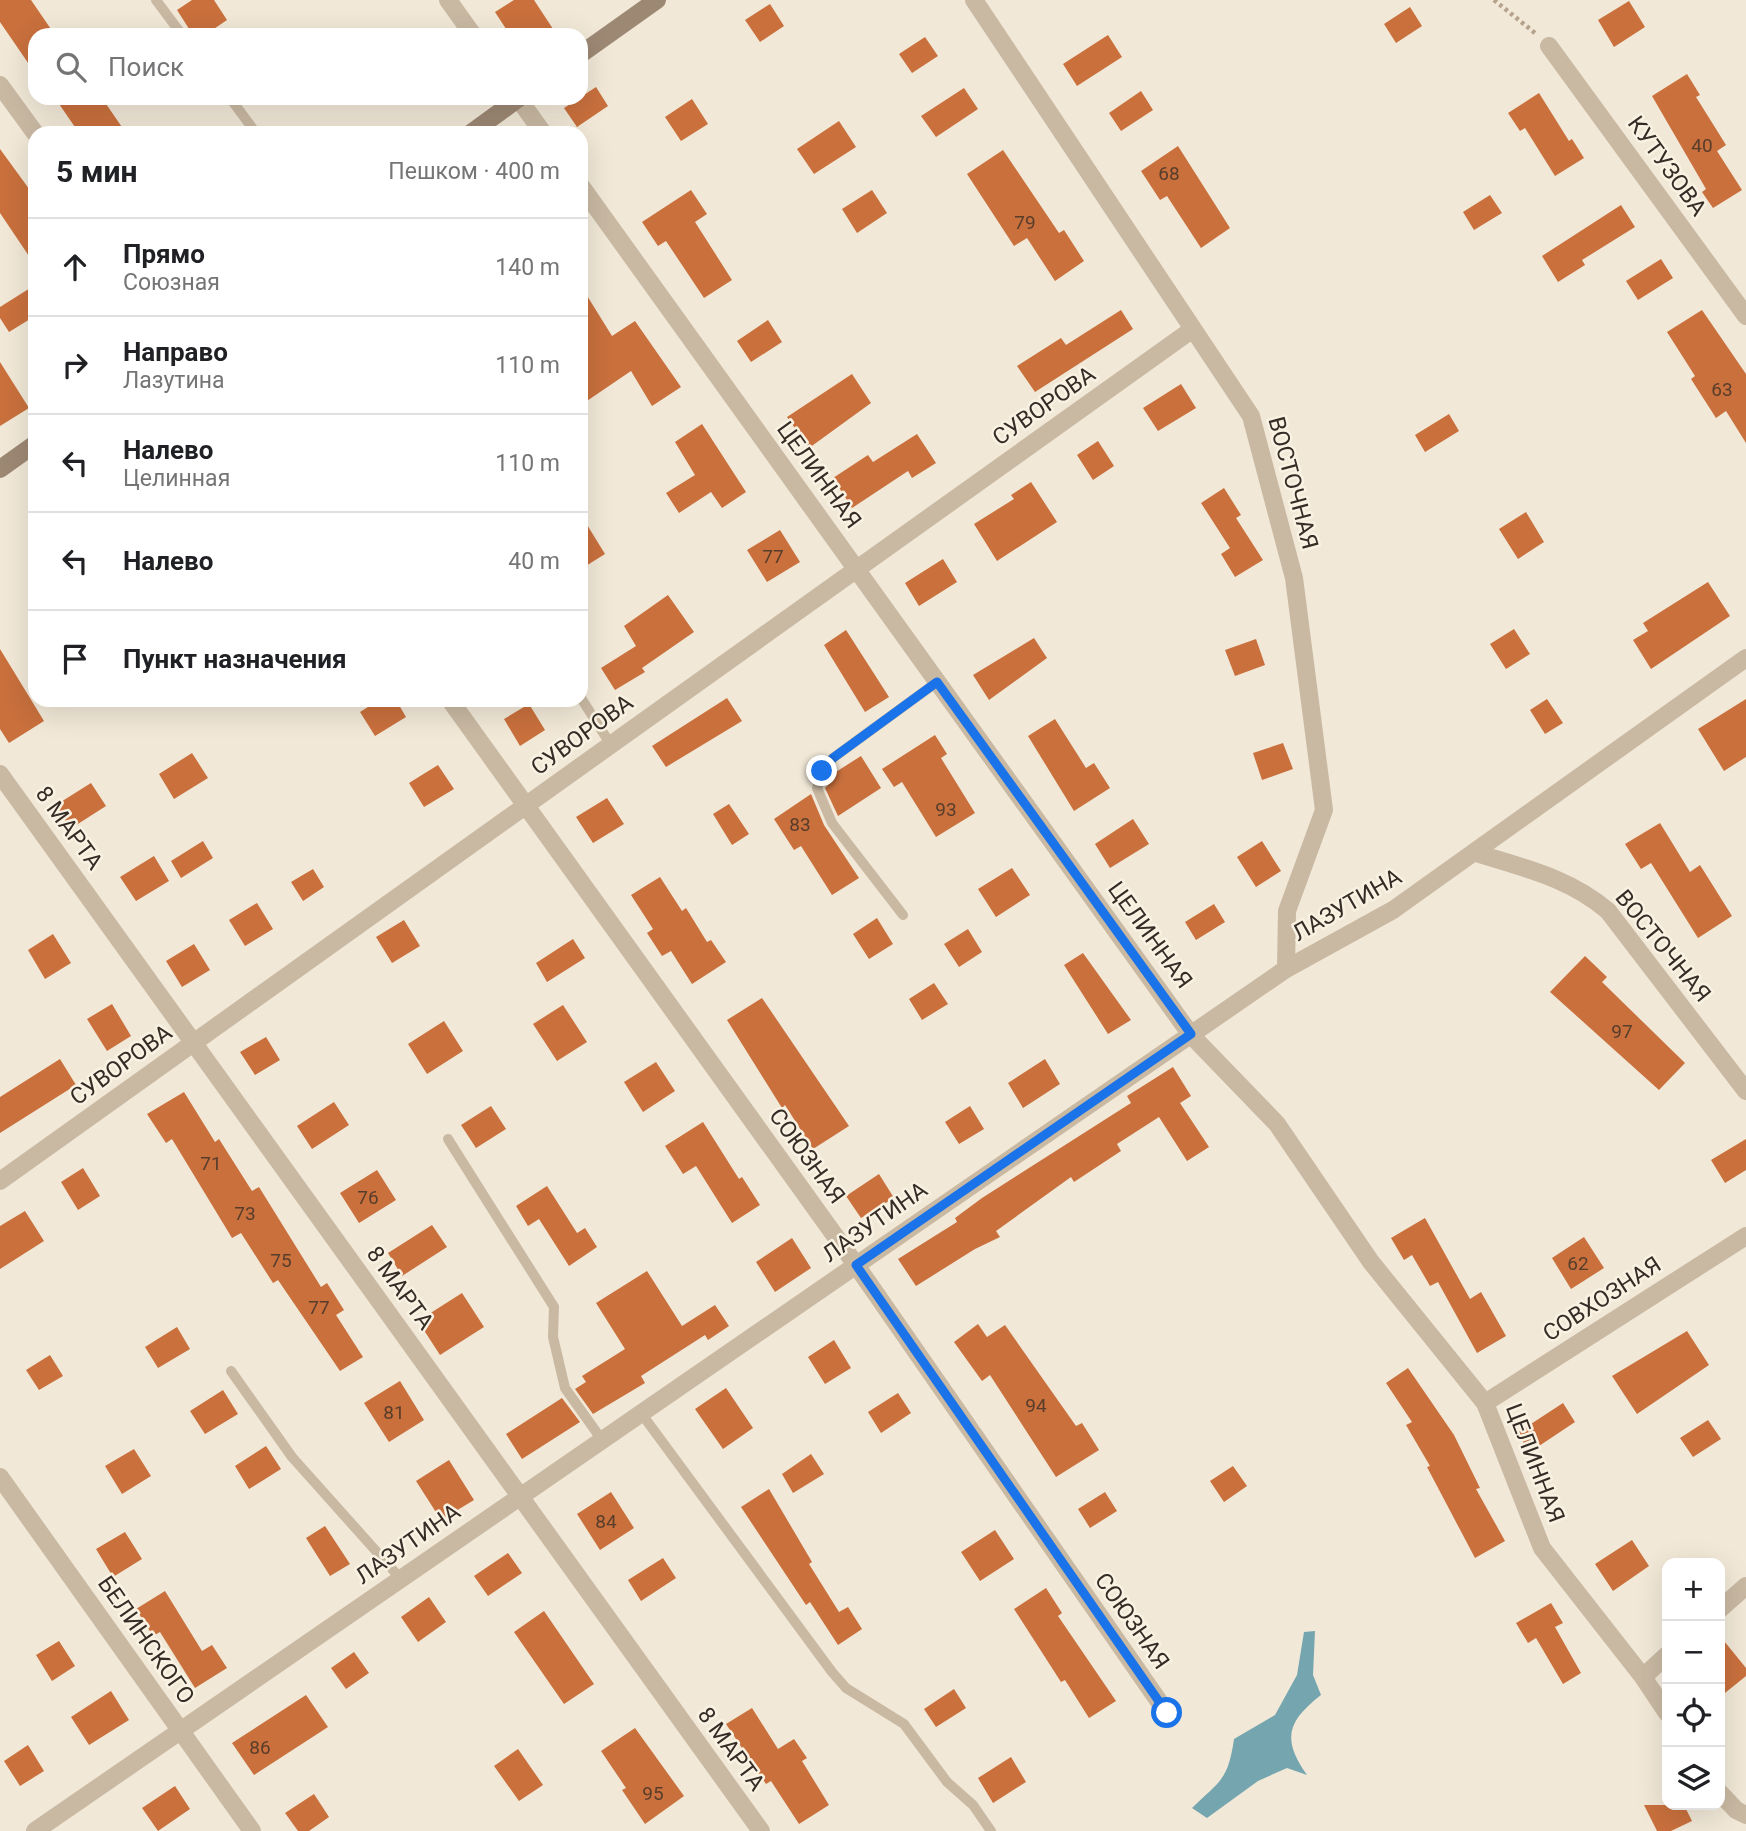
<!DOCTYPE html>
<html lang="ru">
<head>
<meta charset="utf-8">
<style>
  body { margin:0; font-family:Roboto,sans-serif; background:#f6f6f6; color:#202124 }
  .controls { position:absolute; right:21px; bottom:21px; display:grid; overflow:hidden; border-radius:14px; box-shadow:0 7px 28px #0002 }
  .controls button { width:63px; height:63px; display:grid; place-items:center; padding:0; border:0; border-bottom:2px solid #e0e0e0; background:#fff; color:#202124; font:35px sans-serif }
  .stop { position:absolute; width:21px; height:21px; margin:-16px; border:5px solid #1a73e8; border-radius:50%; background:#fff }
  .stop.end { background:#1a73e8; border-color:#fff; box-shadow:0 2px 7px #0008 }
  .list { margin:0; padding:0; list-style:none }
  h2 { display:flex; justify-content:space-between; align-items:center; height:91px; margin:0; padding:0 28px; font-size:30px }
  h2 small { font-size:23px; font-weight:400; color:#757577 }
  .list li { display:grid; grid-template-columns:46px 1fr auto; gap:21px; align-items:center; box-sizing:border-box; height:98px; padding:0 28px; border-top:2px solid #e0e0e0 }
  .list b { display:block; font-size:26px; white-space:nowrap }
  .list p { margin:0; font-size:23px; white-space:nowrap; color:#757577 }
  .list em { font-size:23px; font-style:normal; color:#757577 }
  .icon { flex:none; width:38px; height:38px; fill:none; stroke:currentColor; stroke-width:2; stroke-linecap:round; stroke-linejoin:round }
  .map { position:relative; flex:none; width:1746px; height:1831px; overflow:hidden }
  .search { position:absolute; background:#fff; box-shadow:0 7px 28px #0002; left:28px; top:28px; width:560px; height:77px; display:flex; align-items:center; gap:18px; box-sizing:border-box; padding:0 24px; border-radius:21px; color:#757577; font-size:26px }
  .panel { position:absolute; background:#fff; box-shadow:0 7px 28px #0002; left:28px; top:126px; width:560px; height:581px; border-radius:21px }
  .map>svg:first-child { display:block }
  .water { fill:#75a5af }
  .building { fill:#c9703d }
  .lines { fill:none; stroke-linecap:round; stroke-linejoin:round }
  .path { stroke:#b5a38d; stroke-width:4.5; stroke-dasharray:3.5 3.5; stroke-linecap:butt }
  .lane { stroke:#c9b9a3; stroke-width:10 }
  .street { stroke:#c9b9a3; stroke-width:18 }
  .secondary { stroke:#9d8874; stroke-width:18 }
  .route { stroke:#1a73e8; stroke-width:9 }
  .labels { text-anchor:middle; dominant-baseline:central; stroke-width:5; stroke-linejoin:round; paint-order:stroke }
  .number-label { font-size:19px; fill:#593d2b }
  .street-label { font-size:23px; fill:#342c25; stroke:#f9f2e3 }
</style>
</head>
<body>
<div class="map">
<svg width="1746" height="1831" viewBox="0 0 1746 1831">
  <rect width="100%" height="100%" fill="#f1e8d7"/>
  <path class="water" d="M 1315,1631 L 1313,1675 L 1321,1695 C 1288,1721 1281,1738 1307,1775 L 1287,1768 L 1258,1781 L 1207,1818 L 1192,1808 C 1221,1780 1228,1780 1234,1739 L 1275,1715 L 1297,1675 L 1304,1632 Z"/>
  <path class="building" d="M 0,0 L 31,0 L 55,35 L 35,35 L 35,73 L 0,22 Z
    M 192,0 L 214,0 L 227,20 L 205,35 L 193,35 L 177,10 Z
    M 514,0 L 534,0 L 557,35 L 510,35 L 495,12 Z
    M 1629,1 L 1645,27 L 1614,47 L 1598,20 Z
    M 770,4 L 784,26 L 760,42 L 745,20 Z
    M 1410,7 L 1422,26 L 1396,43 L 1384,24 Z
    M 1108,35 L 1122,57 L 1077,86 L 1063,64 Z
    M 925,37 L 938,56 L 912,73 L 899,54 Z
    M 1687,74 L 1700,95 L 1696,97 L 1726,145 L 1717,151 L 1742,190 L 1713,208 L 1702,192 L 1706,189 L 1652,96 Z
    M 596,87 L 608,106 L 577,127 L 564,108 Z
    M 964,88 L 978,109 L 936,137 L 921,116 Z
    M 1141,91 L 1153,110 L 1121,131 L 1109,113 Z
    M 1539,93 L 1569,141 L 1572,139 L 1584,158 L 1555,176 L 1525,128 L 1520,131 L 1508,113 Z
    M 55,98 L 102,98 L 126,133 L 79,133 Z
    M 692,99 L 708,124 L 681,141 L 665,117 Z
    M 839,121 L 856,147 L 814,174 L 797,149 Z
    M 1178,146 L 1230,228 L 1201,248 L 1167,196 L 1160,200 L 1141,171 Z
    M 0,149 L 35,197 L 35,265 L 0,213 Z
    M 1003,150 L 1059,233 L 1064,230 L 1084,261 L 1055,281 L 1027,238 L 1014,246 L 967,174 Z
    M 691,190 L 707,214 L 695,222 L 732,280 L 704,298 L 666,241 L 658,246 L 642,222 Z
    M 872,190 L 887,213 L 857,233 L 842,209 Z
    M 1490,195 L 1502,213 L 1474,230 L 1463,212 Z
    M 1621,205 L 1635,227 L 1582,260 L 1585,265 L 1558,282 L 1542,256 Z
    M 1661,259 L 1673,278 L 1638,300 L 1626,281 Z
    M 35,285 L 35,316 L 9,332 L 0,318 L 0,307 Z
    M 581,286 L 612,336 L 635,321 L 681,387 L 652,406 L 631,371 L 581,405 Z
    M 1121,310 L 1133,329 L 1035,392 L 1017,366 L 1061,338 L 1066,345 Z
    M 1702,310 L 1746,374 L 1746,443 L 1726,411 L 1716,418 L 1691,379 L 1695,376 L 1667,332 Z
    M 768,320 L 782,342 L 751,362 L 737,341 Z
    M 0,362 L 29,408 L 0,426 Z
    M 852,374 L 871,403 L 809,448 L 787,417 Z
    M 1181,384 L 1196,408 L 1158,431 L 1143,408 Z
    M 1449,414 L 1459,431 L 1425,452 L 1415,435 Z
    M 702,424 L 746,492 L 722,508 L 711,492 L 679,513 L 666,493 L 695,475 L 675,442 Z
    M 917,434 L 936,463 L 912,478 L 908,471 L 852,508 L 833,478 L 868,455 L 873,462 Z
    M 1098,441 L 1114,466 L 1093,480 L 1077,455 Z
    M 1031,482 L 1057,522 L 997,561 L 974,524 L 1014,499 L 1011,495 Z
    M 1224,488 L 1241,515 L 1236,518 L 1263,560 L 1235,577 L 1221,554 L 1230,548 L 1201,503 Z
    M 1526,512 L 1544,542 L 1518,559 L 1499,529 Z
    M 581,515 L 605,554 L 581,569 Z
    M 780,530 L 800,562 L 767,582 L 747,550 Z
    M 943,559 L 957,582 L 919,606 L 905,583 Z
    M 1708,582 L 1730,616 L 1651,669 L 1633,640 L 1648,631 L 1643,623 Z
    M 668,595 L 694,632 L 642,668 L 645,672 L 615,690 L 601,668 L 636,646 L 624,626 Z
    M 1514,629 L 1530,654 L 1506,669 L 1490,644 Z
    M 846,630 L 889,697 L 865,712 L 824,645 Z
    M 1034,638 L 1047,658 L 989,700 L 973,675 Z
    M 1256,639 L 1265,665 L 1235,676 L 1225,650 Z
    M 0,649 L 44,721 L 9,743 L 0,729 Z
    M 727,698 L 742,721 L 666,767 L 652,746 Z
    M 1547,699 L 1563,723 L 1545,734 L 1530,710 Z
    M 1746,699 L 1746,757 L 1724,771 L 1698,729 Z
    M 379,700 L 396,700 L 406,717 L 375,736 L 360,712 Z
    M 529,704 L 545,730 L 520,746 L 504,719 Z
    M 1055,719 L 1086,768 L 1094,763 L 1110,788 L 1074,811 L 1028,736 Z
    M 935,735 L 947,754 L 941,758 L 975,813 L 936,837 L 902,782 L 894,787 L 882,769 Z
    M 1283,743 L 1293,769 L 1262,780 L 1253,753 Z
    M 192,753 L 208,778 L 174,799 L 159,774 Z
    M 861,756 L 881,788 L 838,816 L 825,788 L 831,782 L 828,777 Z
    M 438,765 L 454,789 L 424,807 L 409,783 Z
    M 91,783 L 106,806 L 70,829 L 56,805 Z
    M 811,794 L 824,825 L 859,878 L 832,895 L 801,846 L 794,850 L 774,819 Z
    M 607,798 L 624,824 L 593,843 L 576,817 Z
    M 729,804 L 749,834 L 732,845 L 713,814 Z
    M 1133,819 L 1149,844 L 1110,868 L 1095,844 Z
    M 1660,823 L 1690,872 L 1700,865 L 1732,916 L 1698,938 L 1651,863 L 1641,869 L 1625,844 Z
    M 203,841 L 213,858 L 181,878 L 171,861 Z
    M 1262,841 L 1281,871 L 1256,887 L 1237,857 Z
    M 154,856 L 169,881 L 136,901 L 120,877 Z
    M 1012,868 L 1030,895 L 996,917 L 978,889 Z
    M 313,869 L 324,887 L 303,901 L 291,882 Z
    M 660,877 L 682,911 L 686,908 L 707,942 L 711,940 L 726,962 L 692,984 L 671,951 L 662,956 L 647,933 L 653,929 L 631,895 Z
    M 257,903 L 273,929 L 245,946 L 229,920 Z
    M 1214,904 L 1225,922 L 1196,940 L 1185,922 Z
    M 877,918 L 893,944 L 869,959 L 853,934 Z
    M 404,920 L 420,946 L 392,963 L 376,937 Z
    M 968,929 L 982,952 L 959,967 L 944,944 Z
    M 53,934 L 71,963 L 45,979 L 28,950 Z
    M 573,939 L 585,958 L 547,982 L 536,963 Z
    M 194,944 L 210,970 L 182,987 L 166,961 Z
    M 1083,953 L 1131,1020 L 1108,1034 L 1064,965 Z
    M 1585,956 L 1607,977 L 1602,982 L 1685,1063 L 1659,1090 L 1550,992 Z
    M 934,983 L 948,1004 L 922,1020 L 909,999 Z
    M 762,998 L 849,1126 L 813,1149 L 785,1105 L 782,1108 L 727,1020 Z
    M 112,1004 L 131,1036 L 107,1051 L 87,1019 Z
    M 563,1005 L 587,1042 L 557,1061 L 533,1024 Z
    M 444,1021 L 463,1051 L 427,1074 L 408,1044 Z
    M 266,1037 L 280,1060 L 255,1075 L 240,1052 Z
    M 60,1059 L 76,1085 L 0,1133 L 0,1097 Z
    M 1045,1059 L 1060,1084 L 1023,1108 L 1008,1083 Z
    M 656,1062 L 675,1091 L 643,1112 L 624,1082 Z
    M 1173,1067 L 1191,1096 L 1180,1103 L 1209,1147 L 1187,1161 L 1159,1117 L 1117,1144 L 1121,1151 L 1074,1182 L 1071,1177 L 996,1231 L 1000,1237 L 975,1249 L 916,1286 L 898,1259 L 957,1222 L 955,1218 L 982,1198 L 1131,1103 L 1127,1096 Z
    M 184,1092 L 215,1142 L 219,1139 L 252,1191 L 259,1187 L 321,1287 L 327,1283 L 344,1310 L 336,1315 L 363,1357 L 340,1371 L 278,1280 L 273,1283 L 241,1233 L 232,1238 L 172,1139 L 166,1143 L 147,1114 Z
    M 334,1102 L 349,1125 L 312,1149 L 297,1126 Z
    M 491,1106 L 506,1129 L 476,1148 L 461,1125 Z
    M 970,1106 L 984,1129 L 959,1144 L 945,1122 Z
    M 703,1122 L 739,1179 L 742,1177 L 760,1205 L 732,1223 L 696,1166 L 683,1174 L 665,1146 Z
    M 1746,1139 L 1746,1170 L 1725,1183 L 1711,1160 Z
    M 83,1168 L 100,1196 L 78,1210 L 61,1182 Z
    M 377,1170 L 396,1200 L 359,1223 L 340,1193 Z
    M 879,1174 L 894,1198 L 861,1218 L 846,1196 Z
    M 547,1186 L 577,1233 L 585,1228 L 597,1247 L 569,1266 L 539,1219 L 528,1226 L 516,1206 Z
    M 25,1211 L 44,1241 L 0,1269 L 0,1226 Z
    M 1425,1218 L 1470,1299 L 1481,1292 L 1506,1336 L 1477,1353 L 1438,1282 L 1430,1286 L 1412,1255 L 1404,1260 L 1391,1238 Z
    M 432,1225 L 447,1247 L 402,1276 L 388,1253 Z
    M 1584,1237 L 1604,1268 L 1571,1289 L 1552,1258 Z
    M 792,1238 L 811,1268 L 775,1292 L 756,1262 Z
    M 647,1271 L 682,1326 L 715,1305 L 729,1326 L 708,1340 L 705,1335 L 641,1376 L 645,1383 L 593,1414 L 575,1389 L 586,1382 L 582,1376 L 625,1349 L 596,1303 Z
    M 462,1293 L 484,1327 L 440,1355 L 418,1321 Z
    M 978,1324 L 987,1337 L 1005,1325 L 1076,1426 L 1082,1423 L 1099,1450 L 1056,1477 L 990,1375 L 982,1381 L 954,1342 Z
    M 177,1327 L 190,1349 L 158,1368 L 145,1347 Z
    M 1687,1331 L 1709,1365 L 1637,1414 L 1612,1376 Z
    M 834,1340 L 851,1368 L 825,1384 L 808,1357 Z
    M 50,1355 L 63,1376 L 39,1390 L 26,1370 Z
    M 1408,1368 L 1454,1435 L 1480,1488 L 1476,1489 L 1505,1541 L 1475,1558 L 1427,1467 L 1430,1466 L 1406,1425 L 1412,1422 L 1386,1383 Z
    M 400,1381 L 424,1420 L 389,1442 L 364,1403 Z
    M 726,1388 L 753,1428 L 723,1449 L 695,1409 Z
    M 223,1390 L 238,1414 L 205,1434 L 190,1411 Z
    M 898,1393 L 911,1413 L 881,1433 L 868,1412 Z
    M 562,1398 L 580,1422 L 522,1459 L 506,1434 Z
    M 1563,1403 L 1575,1422 L 1530,1452 L 1517,1433 Z
    M 1708,1420 L 1721,1439 L 1693,1457 L 1680,1438 Z
    M 266,1446 L 281,1469 L 249,1489 L 235,1466 Z
    M 134,1449 L 151,1476 L 122,1494 L 105,1466 Z
    M 811,1454 L 824,1474 L 793,1493 L 782,1474 Z
    M 449,1460 L 474,1500 L 441,1520 L 416,1481 Z
    M 1233,1466 L 1247,1486 L 1224,1502 L 1210,1481 Z
    M 769,1489 L 812,1562 L 809,1564 L 839,1612 L 848,1607 L 862,1629 L 838,1645 L 810,1602 L 806,1605 L 741,1507 Z
    M 611,1492 L 634,1528 L 600,1550 L 577,1514 Z
    M 1105,1492 L 1117,1511 L 1090,1528 L 1078,1509 Z
    M 325,1526 L 350,1564 L 330,1576 L 306,1538 Z
    M 995,1530 L 1014,1559 L 980,1581 L 961,1552 Z
    M 125,1532 L 142,1559 L 113,1577 L 96,1549 Z
    M 1632,1540 L 1649,1566 L 1613,1591 L 1595,1564 Z
    M 508,1553 L 522,1573 L 488,1596 L 474,1576 Z
    M 663,1558 L 676,1578 L 641,1601 L 628,1580 Z
    M 1046,1588 L 1062,1613 L 1058,1616 L 1116,1701 L 1089,1718 L 1065,1680 L 1061,1682 L 1014,1609 Z
    M 165,1591 L 202,1651 L 212,1645 L 227,1668 L 195,1688 L 160,1632 L 153,1636 L 136,1609 Z
    M 429,1597 L 446,1622 L 418,1642 L 401,1617 Z
    M 1551,1603 L 1563,1623 L 1555,1627 L 1581,1673 L 1563,1684 L 1536,1638 L 1528,1643 L 1516,1623 Z
    M 544,1611 L 594,1684 L 564,1704 L 514,1632 Z
    M 1720,1636 L 1746,1668 L 1746,1676 L 1720,1697 Z
    M 59,1641 L 75,1666 L 52,1681 L 36,1655 Z
    M 354,1652 L 369,1673 L 346,1689 L 331,1668 Z
    M 954,1689 L 966,1708 L 936,1727 L 924,1709 Z
    M 111,1691 L 129,1720 L 89,1745 L 71,1717 Z
    M 306,1695 L 328,1727 L 254,1775 L 232,1743 Z
    M 752,1708 L 778,1749 L 794,1739 L 807,1758 L 802,1761 L 829,1805 L 799,1824 L 771,1781 L 766,1784 L 726,1724 Z
    M 635,1728 L 684,1796 L 645,1824 L 622,1790 L 626,1788 L 601,1751 Z
    M 28,1745 L 44,1771 L 20,1786 L 4,1761 Z
    M 518,1749 L 543,1785 L 519,1801 L 494,1766 Z
    M 1011,1757 L 1026,1782 L 993,1803 L 978,1778 Z
    M 175,1786 L 190,1809 L 158,1831 L 142,1808 Z
    M 314,1794 L 329,1817 L 309,1831 L 298,1831 L 285,1813 Z
    M 1644,1805 L 1684,1805 L 1692,1821 L 1671,1831 L 1657,1831 Z"/>
  <g class="lines">
    <path class="path" d="M 1494,0 L 1535,33"/>
    <path class="lane" d="M 156,0 L 182,35
      M 230,98 L 256,133
      M 581,698 L 611,745
      M 903,915 L 832,823 L 817,788 L 822,771 L 833,758 L 937,682
      M 448,1139 L 554,1307 L 553,1337 L 565,1388 L 602,1440
      M 231,1371 L 292,1457 L 401,1579
      M 641,1413 L 832,1672 L 846,1688 L 904,1724 L 947,1782 L 973,1805 L 991,1831"/>
    <path class="street" d="M 448,0 L 473,35
      M 974,0 L 1251,416 L 1294,578 L 1324,810 L 1287,911 L 1286,969
      M 1549,46 L 1746,316
      M 0,85 L 35,133
      M 518,98 L 543,133
      M 581,186 L 1191,1035 L 1277,1124 L 1371,1262 L 1485,1403 L 1542,1548 L 1643,1677 L 1667,1713
      M 450,700 L 856,1265 L 1167,1713
      M 0,774 L 761,1831
      M 1476,853 C 1524,868 1570,878 1608,911 L 1746,1091
      M 0,1181 L 1193,329
      M 1485,1403 L 1746,1236
      M 0,1477 L 252,1831
      M 1720,1609 L 1746,1586
      M 1643,1677 L 1667,1655
      M 1720,1793 L 1736,1810 L 1746,1815
      M 35,1831 L 1286,969 L 1393,910 L 1746,658"/>
    <path class="secondary" d="M 581,54 L 657,0
      M 471,133 L 519,98
      M 0,469 L 35,444"/>
  </g>
  <g class="lines">
    <path class="route" d="M 822,771 L 833,758 L 937,682 L 1191,1034 L 856,1265 L 1167,1713"/>
  </g>
  <g class="labels">
    <g class="number-label">
      <text x="1702" y="145">40</text>
      <text x="1169" y="173">68</text>
      <text x="1025" y="222">79</text>
      <text x="1722" y="389">63</text>
      <text x="773" y="556">77</text>
      <text x="946" y="809">93</text>
      <text x="800" y="824">83</text>
      <text x="1622" y="1031">97</text>
      <text x="211" y="1163">71</text>
      <text x="368" y="1197">76</text>
      <text x="245" y="1213">73</text>
      <text x="281" y="1260">75</text>
      <text x="1578" y="1263">62</text>
      <text x="319" y="1307">77</text>
      <text x="1036" y="1405">94</text>
      <text x="394" y="1412">81</text>
      <text x="606" y="1521">84</text>
      <text x="260" y="1747">86</text>
      <text x="653" y="1793">95</text>
    </g>
    <g class="street-label">
      <text transform="translate(1667 166) rotate(54)">КУТУЗОВА</text>
      <text transform="translate(1044 406) rotate(-35)">СУВОРОВА</text>
      <text transform="translate(819 475) rotate(54)">ЦЕЛИННАЯ</text>
      <text transform="translate(1293 483) rotate(75)">ВОСТОЧНАЯ</text>
      <text transform="translate(582 735) rotate(-36)">СУВОРОВА</text>
      <text transform="translate(69 828) rotate(54)">8 МАРТА</text>
      <text transform="translate(1347 905) rotate(-30)">ЛАЗУТИНА</text>
      <text transform="translate(1150 935) rotate(54)">ЦЕЛИННАЯ</text>
      <text transform="translate(1663 946) rotate(51)">ВОСТОЧНАЯ</text>
      <text transform="translate(121 1065) rotate(-36)">СУВОРОВА</text>
      <text transform="translate(807 1156) rotate(54)">СОЮЗНАЯ</text>
      <text transform="translate(875 1222) rotate(-35)">ЛАЗУТИНА</text>
      <text transform="translate(400 1288) rotate(54)">8 МАРТА</text>
      <text transform="translate(1602 1299) rotate(-33)">СОВХОЗНАЯ</text>
      <text transform="translate(1535 1463) rotate(69)">ЦЕЛИННАЯ</text>
      <text transform="translate(408 1544) rotate(-35)">ЛАЗУТИНА</text>
      <text transform="translate(1132 1621) rotate(55)">СОЮЗНАЯ</text>
      <text transform="translate(146 1640) rotate(55)">БЕЛИНСКОГО</text>
      <text transform="translate(731 1749) rotate(54)">8 МАРТА</text>
    </g>
  </g>
</svg>
<div class="controls">
<button>+</button>
<button>−</button>
<button><svg class="icon" aria-label="locate" viewBox="0 0 24 24"><circle cx="12" cy="12" r="6"/><path d="M12 2v4M12 18v4M2 12h4M18 12h4"/></svg></button>
<button><svg class="icon" aria-label="layers" viewBox="0 0 24 24"><path d="M12 4l9 5-9 5-9-5zM3 14l9 5 9-5"/></svg></button>
</div>
<div class="stop" style="left:1167px;top:1713px"></div>
<div class="stop end" style="left:822px;top:771px"></div>
<div class="search"><svg class="icon" aria-label="search" viewBox="0 0 24 24"><circle cx="10" cy="10" r="6"/><path d="M15 15l6 6"/></svg>Поиск</div>
<section class="panel">
<h2>5 мин<small>Пешком · 400 m</small></h2>
<ul class="list">
<li><svg class="icon" aria-label="ahead" viewBox="0 0 24 24"><path d="M12 20V5M6 11l6-6 6 6"/></svg><div><b>Прямо</b><p>Союзная</p></div><em>140 m</em></li>
<li><svg class="icon" aria-label="right" viewBox="0 0 24 24"><path d="M7 20v-9h11M14 6l5 5-5 5"/></svg><div><b>Направо</b><p>Лазутина</p></div><em>110 m</em></li>
<li><svg class="icon" aria-label="left" viewBox="0 0 24 24"><path d="M17 20v-9H6M10 6l-5 5 5 5"/></svg><div><b>Налево</b><p>Целинная</p></div><em>110 m</em></li>
<li><svg class="icon" aria-label="left" viewBox="0 0 24 24"><path d="M17 20v-9H6M10 6l-5 5 5 5"/></svg><div><b>Налево</b></div><em>40 m</em></li>
<li><svg class="icon" aria-label="arrive" viewBox="0 0 24 24"><path d="M6 21V4h12l-3 4 3 4H6"/></svg><div><b>Пункт назначения</b></div></li>
</ul>
</section>
</div>
</body>
</html>
